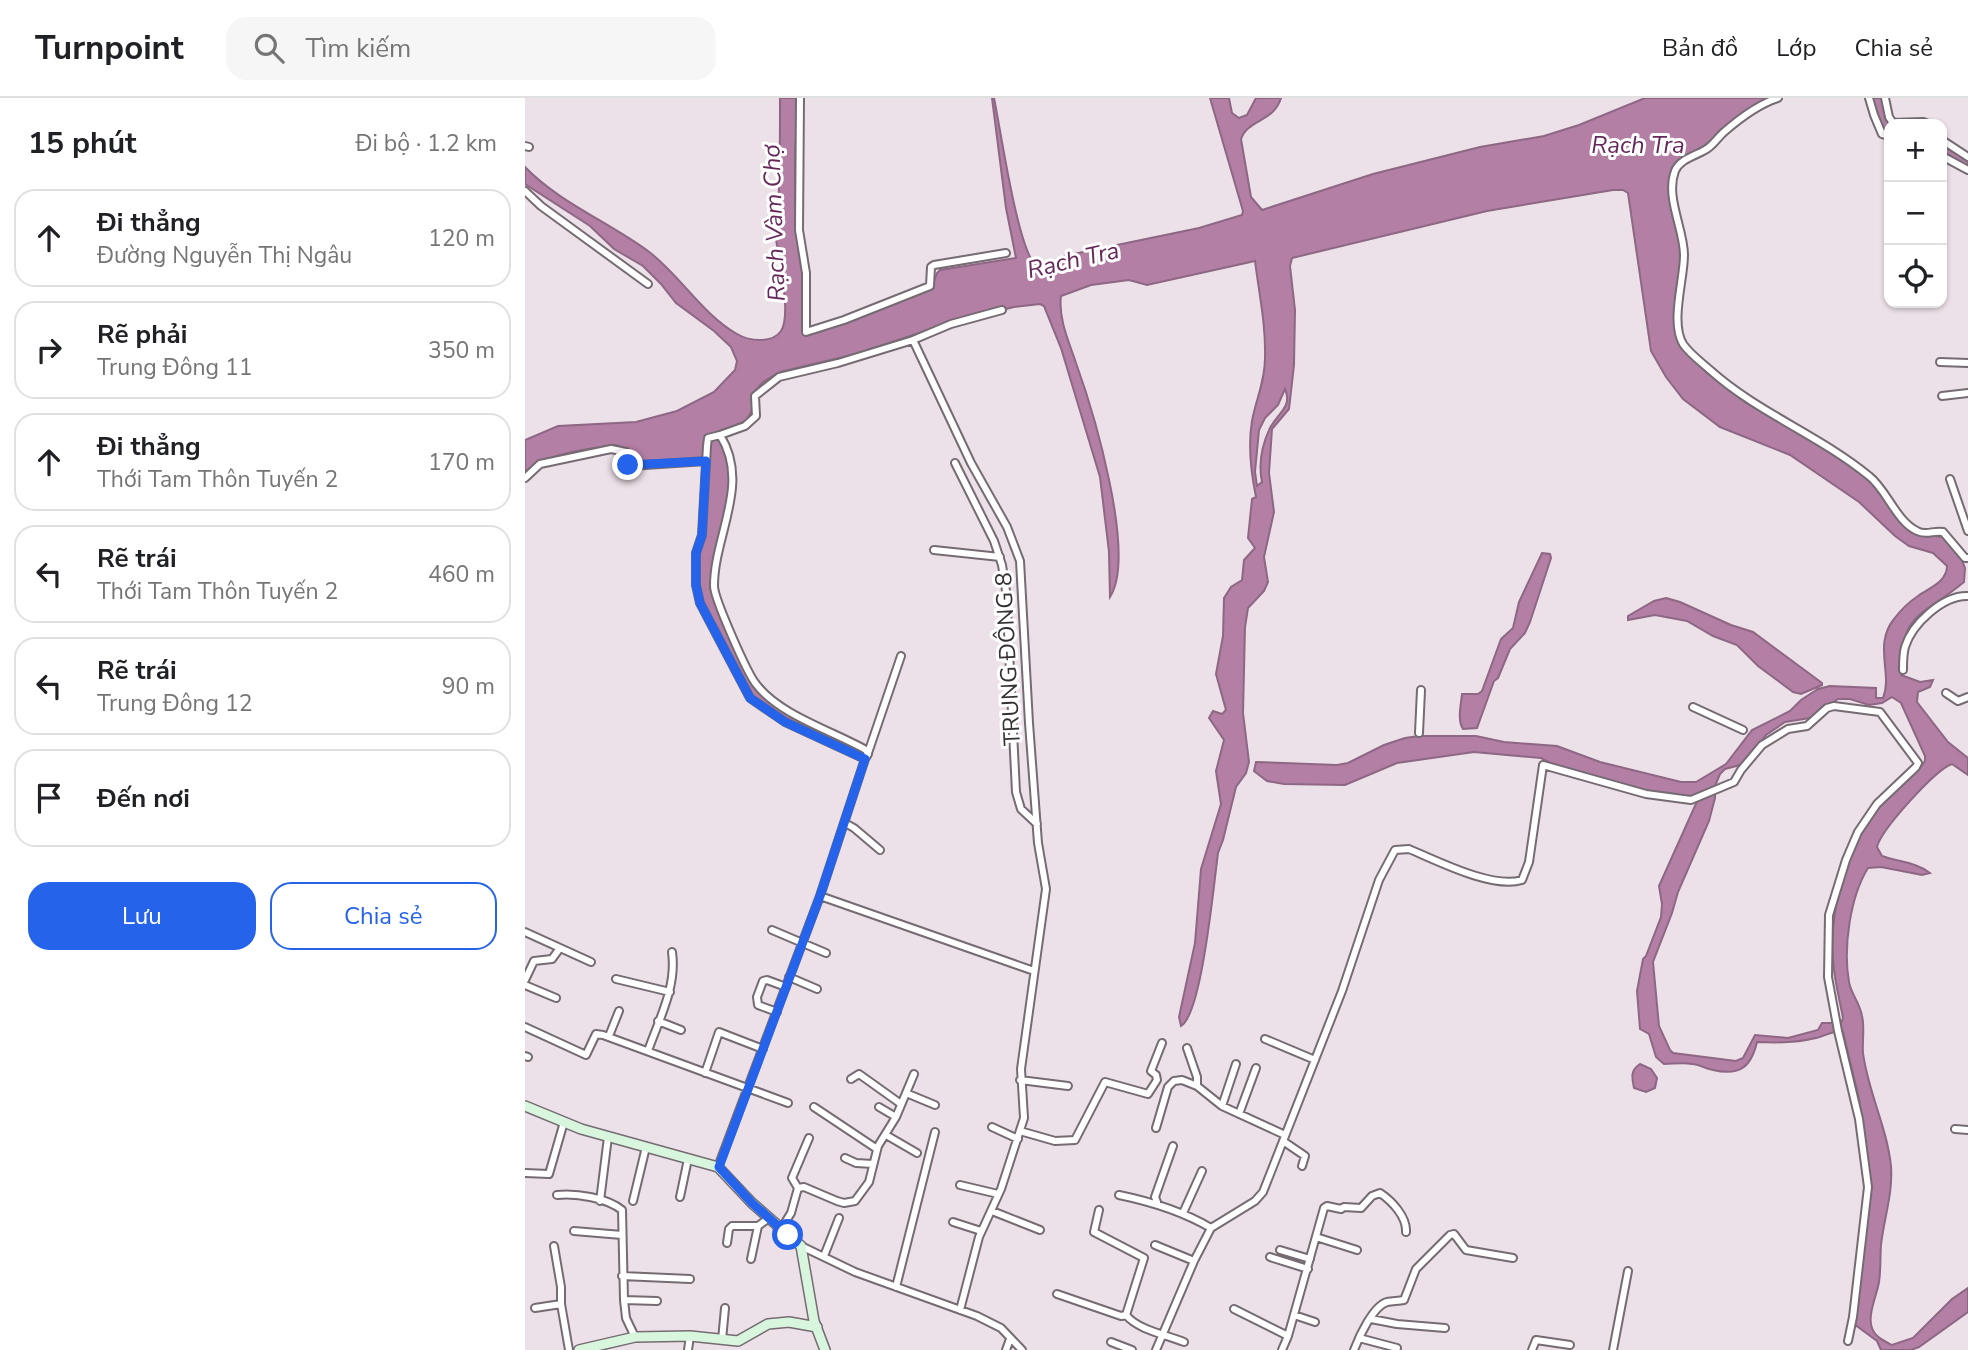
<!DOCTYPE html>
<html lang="vi">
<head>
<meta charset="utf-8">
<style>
  body { margin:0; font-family:"Nunito Sans",sans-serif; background:#f6f6f6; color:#202124 }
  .controls { position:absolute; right:21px; top:21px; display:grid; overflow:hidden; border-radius:14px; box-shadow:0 2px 5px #0004 }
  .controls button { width:63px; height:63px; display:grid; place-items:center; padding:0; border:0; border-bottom:2px solid #e0e0e0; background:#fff; color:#202124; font:35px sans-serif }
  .stop { position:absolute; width:21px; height:21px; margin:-16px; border:5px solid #2563eb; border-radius:50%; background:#fff }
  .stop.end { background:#2563eb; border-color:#fff; box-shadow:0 2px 7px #0008 }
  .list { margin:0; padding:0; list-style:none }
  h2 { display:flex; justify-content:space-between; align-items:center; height:91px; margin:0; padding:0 28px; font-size:30px }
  h2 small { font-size:23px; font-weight:400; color:#757577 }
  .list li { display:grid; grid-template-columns:46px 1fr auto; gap:21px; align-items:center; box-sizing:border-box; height:98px; margin:0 14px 14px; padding:0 14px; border:2px solid #e0e0e0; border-radius:21px }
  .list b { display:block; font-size:26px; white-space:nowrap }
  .list p { margin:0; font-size:23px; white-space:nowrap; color:#757577 }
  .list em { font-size:23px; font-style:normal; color:#757577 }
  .actions { display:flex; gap:14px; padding:21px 28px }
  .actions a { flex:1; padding:16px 0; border:2px solid #2563eb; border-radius:21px; text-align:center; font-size:24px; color:#2563eb }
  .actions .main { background:#2563eb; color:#fff }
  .icon { flex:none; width:38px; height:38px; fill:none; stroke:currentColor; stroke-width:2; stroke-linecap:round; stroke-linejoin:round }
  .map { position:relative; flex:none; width:1443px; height:1252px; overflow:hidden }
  header { display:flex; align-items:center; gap:42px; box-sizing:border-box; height:98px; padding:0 35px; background:#fff; border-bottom:2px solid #e0e0e0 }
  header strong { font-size:33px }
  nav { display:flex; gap:38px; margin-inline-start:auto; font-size:24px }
  .search { width:490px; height:63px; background:#f6f6f6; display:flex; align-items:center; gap:18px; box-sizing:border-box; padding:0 24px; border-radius:21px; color:#757577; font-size:26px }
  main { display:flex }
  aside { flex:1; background:#fff }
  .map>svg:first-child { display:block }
  .water { fill:#b37fa5; stroke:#8d6783; stroke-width:2; fill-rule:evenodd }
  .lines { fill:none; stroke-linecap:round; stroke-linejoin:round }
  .street-casing { stroke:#756b72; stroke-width:10 }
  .secondary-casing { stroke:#756b72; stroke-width:12 }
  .street { stroke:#fff; stroke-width:6 }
  .secondary { stroke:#d8f6de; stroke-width:9 }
  .route { stroke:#2563eb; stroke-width:9 }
  .labels { text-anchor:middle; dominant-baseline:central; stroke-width:6; stroke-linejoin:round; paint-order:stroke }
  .street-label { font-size:23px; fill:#343033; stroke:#fff }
  .water-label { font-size:24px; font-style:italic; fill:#66285a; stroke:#fff }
</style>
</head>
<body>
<header>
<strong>Turnpoint</strong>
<div class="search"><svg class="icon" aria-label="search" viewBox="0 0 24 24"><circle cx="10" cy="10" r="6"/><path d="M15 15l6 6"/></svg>Tìm kiếm</div>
<nav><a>Bản đồ</a><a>Lớp</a><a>Chia sẻ</a></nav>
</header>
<main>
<aside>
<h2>15 phút<small>Đi bộ · 1.2 km</small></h2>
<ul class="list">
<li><svg class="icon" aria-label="ahead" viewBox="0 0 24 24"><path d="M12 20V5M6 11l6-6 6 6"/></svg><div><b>Đi thẳng</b><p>Đường Nguyễn Thị Ngâu</p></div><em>120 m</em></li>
<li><svg class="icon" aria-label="right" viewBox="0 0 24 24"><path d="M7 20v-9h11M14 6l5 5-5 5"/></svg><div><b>Rẽ phải</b><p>Trung Đông 11</p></div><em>350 m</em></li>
<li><svg class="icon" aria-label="ahead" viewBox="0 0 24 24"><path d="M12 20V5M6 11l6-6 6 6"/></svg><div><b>Đi thẳng</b><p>Thới Tam Thôn Tuyến 2</p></div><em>170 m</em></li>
<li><svg class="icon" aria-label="left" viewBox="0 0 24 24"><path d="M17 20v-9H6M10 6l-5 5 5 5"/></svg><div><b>Rẽ trái</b><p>Thới Tam Thôn Tuyến 2</p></div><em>460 m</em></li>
<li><svg class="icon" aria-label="left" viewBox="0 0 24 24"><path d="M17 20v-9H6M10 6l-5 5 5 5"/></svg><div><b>Rẽ trái</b><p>Trung Đông 12</p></div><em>90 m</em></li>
<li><svg class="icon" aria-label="arrive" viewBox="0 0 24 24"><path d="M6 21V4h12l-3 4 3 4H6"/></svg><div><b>Đến nơi</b></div></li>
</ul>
<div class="actions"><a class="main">Lưu</a><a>Chia sẻ</a></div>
</aside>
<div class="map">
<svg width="1443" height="1252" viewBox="0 0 1443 1252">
  <rect width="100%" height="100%" fill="#ede1e9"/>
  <path class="water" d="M 255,0 L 273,0 L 273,4 L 270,55 L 270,125 L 278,177 L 277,234 L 281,236 L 408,186 L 412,175 L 415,172 L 491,160 L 481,110 L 467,0 L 469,0 C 475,28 493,154 511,167 C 523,175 531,163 539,158 L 674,130 L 717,117 L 718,113 L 685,0 L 704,0 L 707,15 L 714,20 L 722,17 L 731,0 L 756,0 C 749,24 723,21 716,41 L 726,99 L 737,112 L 848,76 L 955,49 L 1019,38 L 1054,27 L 1120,0 L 1243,0 L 1197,31 L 1185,44 L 1154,63 L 1147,71 L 1145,88 L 1157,152 L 1151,227 L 1166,259 L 1182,275 L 1220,304 L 1304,353 L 1348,384 L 1377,423 L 1405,437 L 1422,440 L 1434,455 L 1440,470 L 1439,484 C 1396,520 1376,512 1376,577 L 1395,584 L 1408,582 L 1405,589 L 1393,594 L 1392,604 L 1423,644 L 1443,660 L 1443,677 L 1427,666 C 1410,672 1356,732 1352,749 L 1357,758 C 1373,764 1391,764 1405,775 L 1397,777 L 1356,769 L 1343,770 C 1325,799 1318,850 1324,884 C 1326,896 1335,905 1337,918 C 1340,930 1337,943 1338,955 C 1343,994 1362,1029 1366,1068 C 1368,1096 1359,1120 1356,1147 C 1355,1159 1356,1172 1354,1184 C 1352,1197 1342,1217 1347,1230 C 1350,1239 1359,1243 1367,1247 L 1388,1240 L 1427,1201 L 1443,1190 L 1443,1214 L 1394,1249 L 1386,1252 L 1356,1252 L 1352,1243 L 1329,1226 L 1346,1092 L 1334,1001 L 1318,934 C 1307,932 1301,938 1291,940 C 1272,945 1252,945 1232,944 C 1226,970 1214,978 1188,972 C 1181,971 1174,966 1167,966 C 1158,964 1148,966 1139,966 L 1131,959 L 1124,936 L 1115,931 L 1112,893 L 1118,861 L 1121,858 L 1136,819 L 1137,806 L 1134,788 L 1174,699 L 1173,696 L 1168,699 L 1121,694 L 1033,669 L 1016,660 L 949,654 L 872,665 L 820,687 L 759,686 L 742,683 L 729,673 L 731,664 L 812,667 L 823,665 L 859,647 L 880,640 L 894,638 L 951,638 L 979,644 L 1032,648 L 1075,664 L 1156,684 L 1171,684 L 1201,666 L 1227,632 L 1265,613 L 1276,602 L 1293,591 L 1305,588 L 1351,590 L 1351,600 L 1358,600 C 1368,576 1348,547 1369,521 C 1375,513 1384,504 1393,498 C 1404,490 1422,484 1422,468 L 1408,455 L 1384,448 L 1370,438 L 1334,404 L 1265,357 L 1195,329 L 1158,301 L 1141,279 L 1126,253 L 1103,95 L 1098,92 L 1088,92 L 962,113 L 767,160 L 765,168 L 770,212 L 769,267 L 764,311 L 747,331 L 744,375 L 749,414 L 739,459 L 743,484 L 739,493 L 723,510 L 720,529 L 718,615 L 724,664 L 721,675 L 711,689 L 698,742 L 693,755 C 689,784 677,916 656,928 L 654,919 L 670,845 L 676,771 L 696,706 L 691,673 L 699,642 L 684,620 L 688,613 L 697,616 L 701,612 L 691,576 L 698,538 L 699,500 L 706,489 L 717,482 L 719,462 L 730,450 L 723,440 L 727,401 L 731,399 C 726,375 723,347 727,323 C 731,301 740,284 740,260 C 741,227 734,195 730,163 L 622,187 L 604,182 L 566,187 L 536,198 C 533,220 544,244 551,265 C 568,312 612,457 585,499 L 584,454 L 575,379 L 536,250 L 519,208 L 515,206 L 489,209 L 421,226 L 331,256 L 255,274 L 238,284 L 228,295 L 229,309 L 221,323 L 182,338 L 177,360 L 107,365 L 104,364 L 102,351 L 91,347 C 65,350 20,356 0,374 L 0,342 L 33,328 L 111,324 L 152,313 L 189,294 L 210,272 L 212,263 L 206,249 L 189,233 L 151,205 L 136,186 L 118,168 L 89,151 L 65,128 L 0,86 L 0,69 C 35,105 82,123 123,153 C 155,177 177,216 212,236 C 224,243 247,246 256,233 C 265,219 257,180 255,164 C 252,149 247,120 250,106 C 252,101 254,96 254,91 C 255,60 255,30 255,0 ZM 760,291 C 768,309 752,316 745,330 C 737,347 733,365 737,384 L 732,388 L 730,374 L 734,332 L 740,320 L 753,307 ZM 1367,599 L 1376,605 L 1400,658 L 1400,663 C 1388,681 1364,695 1351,713 C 1319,757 1302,818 1309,872 C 1311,888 1315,904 1318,920 L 1316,925 L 1297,925 L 1293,932 L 1263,940 L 1230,937 L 1218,960 L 1211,963 L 1148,955 L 1145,952 L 1134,928 L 1128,864 L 1147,815 L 1153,794 L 1184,723 L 1190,700 L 1190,688 L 1195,676 L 1200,671 L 1215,667 L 1222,662 L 1241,637 L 1260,624 L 1285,620 L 1313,601 L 1325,601 L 1344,607 L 1357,605 Z
    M 1347,0 L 1358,0 L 1368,26 L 1364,26 L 1364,36 C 1351,30 1350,13 1347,0 Z
    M 1417,45 L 1443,60 L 1443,69 L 1417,55 Z
    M 194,340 L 204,364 L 204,400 L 186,473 L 186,487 L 202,531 L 242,600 L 339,653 L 338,657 L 261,624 L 226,597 L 176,502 C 172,481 171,459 180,440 L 183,349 L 185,341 Z
    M 1017,455 L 1025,456 L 1026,460 L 1005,524 L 1000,535 L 985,551 L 973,580 L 969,583 L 952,630 L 938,631 C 932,622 936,607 937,596 L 953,596 L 957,593 L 976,541 L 988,530 L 994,504 Z
    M 1141,500 L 1155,504 L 1206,527 L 1228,534 L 1297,585 L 1297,587 L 1276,596 L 1268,594 L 1233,568 L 1212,547 L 1188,538 L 1162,523 L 1130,517 L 1103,522 L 1103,518 L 1129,503 Z
    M 1115,966 L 1126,971 L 1132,980 L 1130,990 L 1121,994 L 1109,990 C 1107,980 1105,972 1115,966 Z"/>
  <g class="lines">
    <g class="street-casing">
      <path id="street" d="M 275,0 L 274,132 L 281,175 L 281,234 L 319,222 L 405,188 L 406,169 L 409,167 L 481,155
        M 1253,0 C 1234,6 1214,21 1199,34 C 1192,40 1188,48 1180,52 C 1170,58 1155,61 1150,73 C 1140,99 1159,131 1159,157 C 1159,182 1145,224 1158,246 C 1165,256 1176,264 1185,272 C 1233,315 1294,337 1344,378 C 1362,392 1371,423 1392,433 C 1401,438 1409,432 1418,434 L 1440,460 L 1443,460
        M 1344,0 L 1349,17 L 1357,36 L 1364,38
        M 1360,0 L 1364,19 L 1368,25 L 1398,24 L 1403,26
        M 1417,42 L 1443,59
        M 0,48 L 4,49
        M 1417,58 L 1443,72
        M 0,93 L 16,108 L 123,186
        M 388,242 L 446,365 L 482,429 L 495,463 L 504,625 L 513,745 L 521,791 L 496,971 L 499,1020 L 476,1091 L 454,1139 L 435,1212
        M 1415,264 L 1443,265
        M 1417,298 L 1443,295
        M 195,337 L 220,328 L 231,318 L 230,298 L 254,279 L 313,265 L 388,242 L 426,226 L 477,212
        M 430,365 L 469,443 L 477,467 L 481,493 L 491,694 L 496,711 L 512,726
        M 0,380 L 15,366 L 86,351 L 101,354 L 102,365 L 105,368 L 181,363
        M 1425,381 L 1443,433
        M 409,452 L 475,459
        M 1378,572 C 1378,565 1378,556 1380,549 C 1387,526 1418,497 1443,498
        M 1421,595 L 1433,603 L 1443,599
        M 1168,609 L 1218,632
        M 894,635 L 896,592
        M 343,655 L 376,558
        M 320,725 L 329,730 L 355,752
        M 295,798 L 509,873
        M 247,832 L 301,855
        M 0,834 L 66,864
        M 264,879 L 292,891
        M 91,881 L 145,894
        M 0,882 L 9,863 L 27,861 L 35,850
        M 0,887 L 31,900
        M 252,914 L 233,907 L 232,899 L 238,883 L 242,882 L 261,889
        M 133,923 L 156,932
        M 0,929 L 61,957 L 71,936 L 78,937 L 263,1005
        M 84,938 L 94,913
        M 740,941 L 790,962
        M 662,950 L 672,979 L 672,988
        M 123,953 C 134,921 152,889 147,854
        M 0,958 L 3,959
        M 180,975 L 194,934 L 238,951
        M 326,981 L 334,976 L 376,1006
        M 495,982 L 543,988
        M 381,995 L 410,1007
        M 697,1008 L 711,966
        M 289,1009 L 352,1051
        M 354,1009 L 371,1019
        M 714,1016 L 731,970
        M 467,1029 L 493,1041
        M 631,1030 L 643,989 L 649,983 L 657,982 L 672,988 L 697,1008 L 760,1037
        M 1430,1031 L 1443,1032
        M 495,1033 L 530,1043 L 550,1042 L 580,984 L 623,996 L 632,982 L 631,977 L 626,973 L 637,945
        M 361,1037 L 392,1055
        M 758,1043 L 780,1058 L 777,1068
        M 320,1060 L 331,1065 L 348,1066
        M 193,1069 L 295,798 L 340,661 L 260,624 L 225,600 L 175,505 L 171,487 L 171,455 L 177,437 L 182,348 L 183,340 L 195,337 C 226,386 189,437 189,488 C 189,500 222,575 231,586 C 254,617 308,633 341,652 L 343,656 L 340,661
        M 0,1075 L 24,1076 L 39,1024
        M 435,1087 L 473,1096
        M 273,1090 L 267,1080 L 284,1040
        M 32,1097 C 52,1095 82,1100 97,1112 L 99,1202 L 101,1220 L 110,1239
        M 594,1097 C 628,1104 657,1113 686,1130
        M 155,1099 L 163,1061
        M 75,1103 L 83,1039
        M 108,1103 L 121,1049
        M 632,1104 L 630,1099 L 648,1048
        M 574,1112 L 569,1134 L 619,1160 L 601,1217 C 613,1232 642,1237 659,1244
        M 467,1113 L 515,1132
        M 658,1115 L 677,1073
        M 428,1124 L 456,1133
        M 256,1131 L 266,1115 L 273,1090 L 279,1089 L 312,1103 L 319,1105 L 330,1103 L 344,1084 L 353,1048 L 371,1019 L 389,976
        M 49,1133 L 97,1137
        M 791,1139 L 832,1152
        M 202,1145 L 204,1131 L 207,1128 L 233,1128 L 244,1120
        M 630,1147 L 669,1163
        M 29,1148 L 36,1189 L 36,1206 L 44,1252
        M 276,1148 L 330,1174 L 452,1218 L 476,1230 L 497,1252
        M 755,1152 L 785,1161
        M 299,1158 L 314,1120
        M 745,1159 L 783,1171
        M 226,1161 L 233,1128
        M 97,1178 L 165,1181
        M 371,1189 L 410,1034
        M 532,1196 L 596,1218 L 601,1217
        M 99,1202 L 132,1203
        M 10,1210 L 36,1206
        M 709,1211 L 763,1238
        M 769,1217 L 790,1224
        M 846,1221 L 872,1226 L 920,1230
        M 834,1240 L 872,1250
        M 197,1242 L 200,1210
        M 586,1244 L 607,1252
        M 163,1252 L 165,1238
        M 481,1252 L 485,1241
        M 631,1252 L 669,1163 L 686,1130 L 730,1103 L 738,1094 L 817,893 L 854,782 L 870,752 L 884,751 C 913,763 967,791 997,782 L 1004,764 L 1018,667 L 1121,696 L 1166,702 L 1209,684 L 1216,672 L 1237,647 L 1263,631 L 1282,628 L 1302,610 L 1309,608 L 1355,614 L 1393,665 L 1391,669 L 1352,706 L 1333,734 L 1321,762 L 1304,817 L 1303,879 L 1313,933 L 1334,1021 L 1343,1089 L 1328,1219 L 1323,1243
        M 757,1252 L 763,1238 L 799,1110 L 802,1108 L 816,1111 L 819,1109 L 836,1110 L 847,1098 L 855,1095 C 867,1103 882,1119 881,1134
        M 829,1252 C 834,1239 848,1208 862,1204 C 868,1203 873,1203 879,1202 L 891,1171 L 925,1137 L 929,1136 L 941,1152 L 988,1160
        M 1007,1252 L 1011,1242 L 1045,1247
        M 1088,1252 L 1103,1173"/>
    </g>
    <g class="secondary-casing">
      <path id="secondary" d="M 0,1008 L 56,1031 L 193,1069 L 227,1105 L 276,1148 L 289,1223 L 300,1252
        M 54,1252 L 110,1239 L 165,1238 L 213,1243 L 243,1226 L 264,1224 L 292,1229"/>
    </g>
    <use href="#street" class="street"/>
    <use href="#secondary" class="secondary"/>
  </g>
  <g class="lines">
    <path class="route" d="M 103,367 L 181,363 L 177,437 L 171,455 L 171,487 L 175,505 L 225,600 L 260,624 L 340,661 L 295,798 L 194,1069 L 227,1105 L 263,1137"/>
  </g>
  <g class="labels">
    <g class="street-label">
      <text transform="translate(483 561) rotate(-93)">TRUNG ĐÔNG 8</text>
    </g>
    <g class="water-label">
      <text x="1113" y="47">Rạch Tra</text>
      <text transform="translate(249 125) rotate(-92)">Rạch Vàm Chợ</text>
      <text transform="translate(548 162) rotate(-13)">Rạch Tra</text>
    </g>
  </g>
</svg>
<div class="controls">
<button>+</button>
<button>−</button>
<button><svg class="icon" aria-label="locate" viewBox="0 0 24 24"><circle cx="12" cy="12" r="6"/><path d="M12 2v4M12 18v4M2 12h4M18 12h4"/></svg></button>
</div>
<div class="stop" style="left:263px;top:1137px"></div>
<div class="stop end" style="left:103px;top:367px"></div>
</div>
</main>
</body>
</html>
